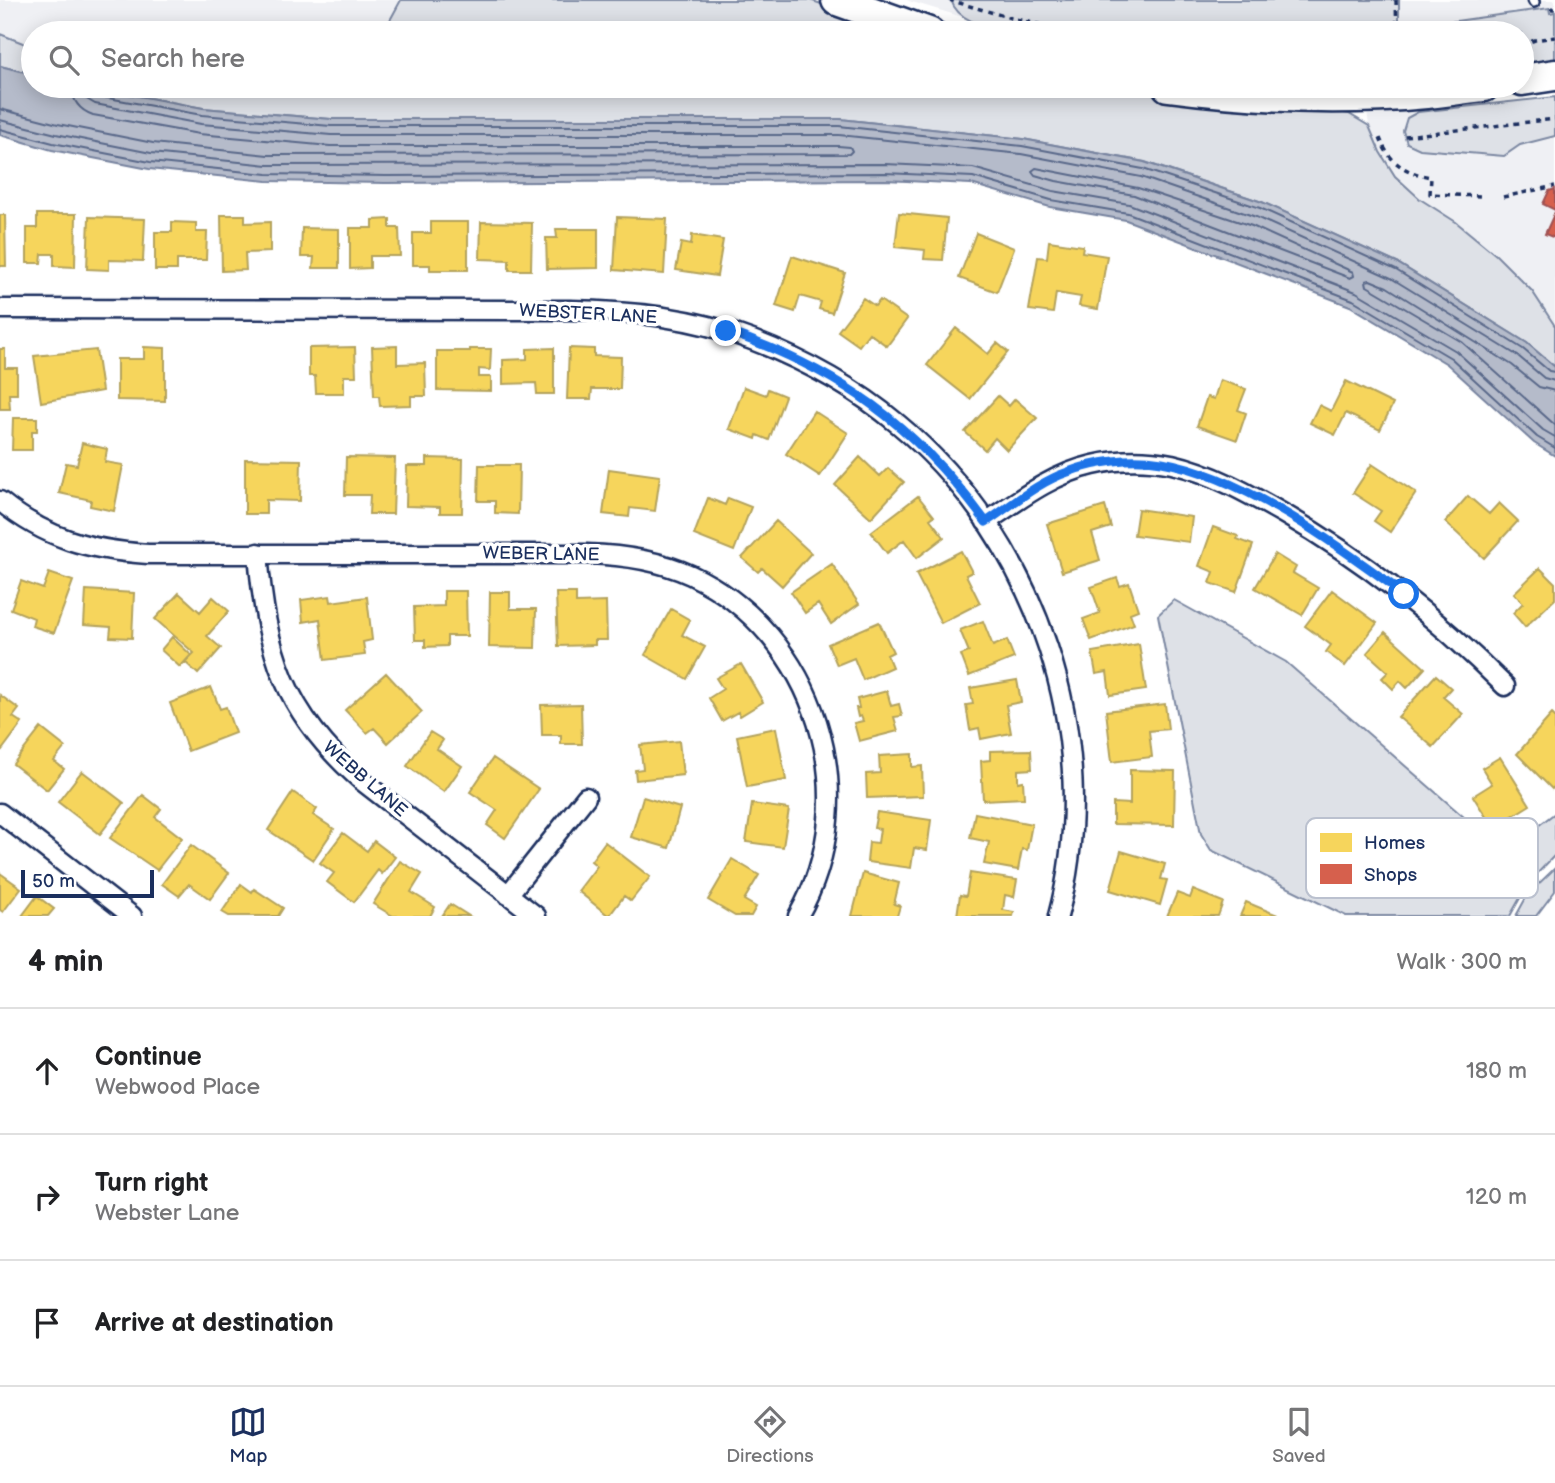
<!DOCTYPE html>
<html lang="en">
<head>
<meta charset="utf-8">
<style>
  body { margin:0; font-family:"Balsamiq Sans",sans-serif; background:#f6f6f6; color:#202124 }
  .scale { position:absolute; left:21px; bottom:18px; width:133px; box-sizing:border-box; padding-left:7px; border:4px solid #1b2f5e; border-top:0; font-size:19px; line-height:24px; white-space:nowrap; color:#1b2f5e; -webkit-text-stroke:5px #fff; paint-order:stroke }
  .stop { position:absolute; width:21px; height:21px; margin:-16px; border:5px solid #1a73e8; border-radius:50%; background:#fff }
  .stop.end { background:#1a73e8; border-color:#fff; box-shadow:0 2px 7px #0008 }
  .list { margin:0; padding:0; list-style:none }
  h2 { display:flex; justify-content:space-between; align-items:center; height:91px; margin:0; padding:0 28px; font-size:30px }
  h2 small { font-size:23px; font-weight:400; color:#757577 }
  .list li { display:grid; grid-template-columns:46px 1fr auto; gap:21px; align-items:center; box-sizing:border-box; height:126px; padding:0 28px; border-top:2px solid #e0e0e0 }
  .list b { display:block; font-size:26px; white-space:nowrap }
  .list p { margin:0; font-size:23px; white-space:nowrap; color:#757577 }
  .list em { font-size:23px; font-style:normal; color:#757577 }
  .icon { flex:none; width:38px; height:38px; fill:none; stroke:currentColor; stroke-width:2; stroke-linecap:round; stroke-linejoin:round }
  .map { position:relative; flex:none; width:1555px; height:916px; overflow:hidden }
  .search { position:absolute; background:#fff; box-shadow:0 4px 18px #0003; left:21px; right:21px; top:21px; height:77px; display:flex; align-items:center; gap:18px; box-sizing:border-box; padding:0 24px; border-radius:38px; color:#757577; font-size:26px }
  .sheet { height:469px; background:#fff }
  nav { display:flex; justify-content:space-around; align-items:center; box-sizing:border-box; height:98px; border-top:2px solid #e0e0e0; background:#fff; font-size:19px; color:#757577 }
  nav a { display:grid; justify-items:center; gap:4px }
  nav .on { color:#1b2f5e }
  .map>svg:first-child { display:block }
  .built { fill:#eff0f4 }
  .green { fill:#dee1e7; stroke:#7c88a2; stroke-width:2 }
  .water { fill:#b5bbca; stroke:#77839f; stroke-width:2 }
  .homes { fill:#f6d55c; stroke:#b4a35d; stroke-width:2 }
  .shops { fill:#d6604d; stroke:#9e5152; stroke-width:2 }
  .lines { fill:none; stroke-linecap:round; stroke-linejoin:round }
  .shore { stroke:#596789; stroke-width:2 }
  .service-casing { stroke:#1b2f5e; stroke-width:14 }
  .minor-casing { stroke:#1b2f5e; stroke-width:23 }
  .primary-casing { stroke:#1b2f5e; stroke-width:35 }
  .path { stroke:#1b2f5e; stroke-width:3.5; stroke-dasharray:5 5; stroke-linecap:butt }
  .service { stroke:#fff; stroke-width:9 }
  .minor { stroke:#fff; stroke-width:18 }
  .primary { stroke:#fff; stroke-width:30 }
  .route { stroke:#1a73e8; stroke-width:9 }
  .labels { text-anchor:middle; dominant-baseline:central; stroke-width:7; stroke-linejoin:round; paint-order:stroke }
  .street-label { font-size:18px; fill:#1b2f5e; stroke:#fff }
  .key { fill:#fff; stroke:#bbc1cf; stroke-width:2 }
  .key-label { font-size:19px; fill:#1b2f5e }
</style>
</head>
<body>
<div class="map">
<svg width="1555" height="916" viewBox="0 0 1555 916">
  <rect width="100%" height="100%" fill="#fff"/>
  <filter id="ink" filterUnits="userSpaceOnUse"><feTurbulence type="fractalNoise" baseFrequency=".0143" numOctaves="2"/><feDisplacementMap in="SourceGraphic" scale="14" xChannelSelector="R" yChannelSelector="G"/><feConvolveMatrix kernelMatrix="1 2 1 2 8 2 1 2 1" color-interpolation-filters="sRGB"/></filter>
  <g filter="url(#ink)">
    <path class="built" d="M 0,0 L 401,0 L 383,33 L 33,33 L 33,47 L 0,34 Z
      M 906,0 L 1555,0 L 1555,63 L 1522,33 L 1015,33 Z
      M 1555,97 L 1555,326 L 1532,291 L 1496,255 L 1456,222 L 1420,199 L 1395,176 L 1380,152 L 1369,126 L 1367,110 L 1419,112 Z"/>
    <path class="green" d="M 401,0 L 810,0 L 903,33 L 383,33 Z
      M 951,0 L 1399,0 L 1399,33 L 1015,33 C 993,27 959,25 951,0 Z
      M 1549,8 L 1550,13 L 1555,12 L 1555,63 L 1522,68 L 1522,33 L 1426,33 L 1438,24 L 1449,22 Z
      M 0,34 L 33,47 L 33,74 L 0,66 Z
      M 85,86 L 1108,86 L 1229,102 L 1322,109 L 1349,114 L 1369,126 L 1380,152 L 1395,176 L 1420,199 L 1456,222 L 1496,255 L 1532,291 L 1555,326 L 1555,367 L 1527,343 L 1399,264 L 1262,202 L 1145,162 L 1023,139 L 840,119 L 331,119 L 203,108 Z
      M 1555,97 L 1555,136 L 1520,145 L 1504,156 L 1420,149 L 1407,143 L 1403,131 L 1407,118 L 1418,112 Z
      M 1174,600 L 1286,662 L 1504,852 L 1555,813 L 1555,855 L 1529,882 L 1510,916 L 1346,916 L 1211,850 L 1201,834 L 1158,615 Z
      M 1555,868 L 1555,891 L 1536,916 L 1516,916 L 1528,894 Z"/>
    <path class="water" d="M 0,66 L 33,74 L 33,86 L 85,86 L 203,108 L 331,119 L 840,119 L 1023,139 L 1144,162 L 1262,202 L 1399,264 L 1527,343 L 1555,367 L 1555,456 L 1534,443 L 1447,364 L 1350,306 L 1126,220 L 1050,207 L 971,184 L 885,180 L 385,183 L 267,181 L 149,169 L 52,150 L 0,135 Z"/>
    <path class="homes" d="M 899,213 L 947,218 L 943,260 L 924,259 L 925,250 L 895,247 Z
      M 37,214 L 76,214 L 75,267 L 54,266 L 54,254 L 42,254 L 41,263 L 27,263 L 27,228 L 37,228 Z
      M 0,215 L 5,215 L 6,266 L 0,266 Z
      M 221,215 L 245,215 L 245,223 L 270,222 L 270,252 L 245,253 L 246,270 L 222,271 Z
      M 89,217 L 145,219 L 143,261 L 109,260 L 109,270 L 87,269 Z
      M 617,217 L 667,219 L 664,274 L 614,270 Z
      M 390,219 L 390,228 L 399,228 L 400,256 L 370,256 L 370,268 L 350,269 L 350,228 L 373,228 L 373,220 Z
      M 172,222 L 196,223 L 196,232 L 207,232 L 206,260 L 177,260 L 177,270 L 155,270 L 155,232 L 172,232 Z
      M 431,222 L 468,222 L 468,270 L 430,270 L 430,265 L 413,265 L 413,233 L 431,233 Z
      M 481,222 L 532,223 L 531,270 L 509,270 L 509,260 L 480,259 Z
      M 302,228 L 339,229 L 339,268 L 313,268 L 314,257 L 301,257 Z
      M 556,229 L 598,229 L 598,268 L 547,269 L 546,238 L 557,238 Z
      M 976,233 L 1014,248 L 997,292 L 959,278 Z
      M 692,235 L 723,240 L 717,276 L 676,270 L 681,243 L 691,245 Z
      M 1049,241 L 1083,246 L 1082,252 L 1107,256 L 1098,309 L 1079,306 L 1081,297 L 1056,293 L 1053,313 L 1029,310 L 1038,257 L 1047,258 Z
      M 792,256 L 845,273 L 832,313 L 819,309 L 821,302 L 800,296 L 795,312 L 776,306 Z
      M 863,298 L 875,306 L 880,300 L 907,319 L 887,346 L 869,333 L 859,346 L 838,331 Z
      M 956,328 L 988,354 L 997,343 L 1008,352 L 970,399 L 927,365 Z
      M 397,346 L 397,364 L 425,363 L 426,396 L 411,396 L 411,405 L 380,406 L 379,396 L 374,396 L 372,347 Z
      M 144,347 L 165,348 L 165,401 L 117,400 L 117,359 L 144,359 Z
      M 355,347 L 356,376 L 344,376 L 344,393 L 316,393 L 315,376 L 309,376 L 309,348 Z
      M 554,348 L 554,394 L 537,394 L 536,383 L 503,384 L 503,360 L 527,359 L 527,349 Z
      M 569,348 L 594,349 L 594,356 L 621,357 L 620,389 L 592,389 L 591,399 L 567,399 Z
      M 0,349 L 5,349 L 5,368 L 17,368 L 17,394 L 9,394 L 10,409 L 0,409 Z
      M 470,349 L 491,349 L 490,370 L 479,369 L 479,377 L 491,377 L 491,391 L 437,390 L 437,351 L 470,351 Z
      M 96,350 L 102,391 L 41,402 L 34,356 Z
      M 1220,380 L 1246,389 L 1238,410 L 1246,413 L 1237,440 L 1197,426 L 1207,397 L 1214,399 Z
      M 1346,381 L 1393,404 L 1380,430 L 1346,413 L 1335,435 L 1310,423 L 1319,405 L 1331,411 Z
      M 744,387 L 766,395 L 768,389 L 785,396 L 769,440 L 757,435 L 756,439 L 729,429 Z
      M 998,396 L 1009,406 L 1015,399 L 1037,418 L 1007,450 L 995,438 L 985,450 L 965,432 Z
      M 814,411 L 848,433 L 820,476 L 786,454 Z
      M 13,418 L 37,418 L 37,431 L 32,431 L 32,450 L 12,450 Z
      M 82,443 L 107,449 L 105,462 L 123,465 L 114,511 L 90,506 L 91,500 L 59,493 L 66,463 L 77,465 Z
      M 346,457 L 395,458 L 393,514 L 369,514 L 370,495 L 345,495 Z
      M 860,457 L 880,476 L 888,468 L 904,482 L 871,518 L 835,485 Z
      M 427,458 L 463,459 L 462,513 L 440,513 L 440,507 L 406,506 L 407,466 L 427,466 Z
      M 245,459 L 301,460 L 300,501 L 266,500 L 266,514 L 245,514 Z
      M 1372,464 L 1416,493 L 1390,532 L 1374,521 L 1381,511 L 1353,493 Z
      M 479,465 L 519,465 L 518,514 L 495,513 L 495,501 L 478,501 Z
      M 609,469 L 660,476 L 655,511 L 630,508 L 629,517 L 603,514 Z
      M 918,496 L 934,516 L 930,519 L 944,537 L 917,558 L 904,540 L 887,553 L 871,532 Z
      M 1468,496 L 1489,514 L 1499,503 L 1518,521 L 1484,558 L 1445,522 Z
      M 708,498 L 725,505 L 728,498 L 751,507 L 734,551 L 694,535 Z
      M 1105,506 L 1111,527 L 1092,533 L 1100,560 L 1062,572 L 1047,524 Z
      M 1138,509 L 1192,517 L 1189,542 L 1134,535 Z
      M 776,521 L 811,553 L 782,586 L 762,568 L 758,572 L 742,558 Z
      M 1213,527 L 1238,536 L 1237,539 L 1253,545 L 1236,592 L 1210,583 L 1214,572 L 1199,566 Z
      M 961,551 L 972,572 L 966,575 L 980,603 L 941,623 L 916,574 Z
      M 1275,554 L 1296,567 L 1293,573 L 1318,588 L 1302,615 L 1255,588 Z
      M 832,564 L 859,604 L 831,624 L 818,604 L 805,613 L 791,592 Z
      M 1540,568 L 1555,583 L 1555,599 L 1525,627 L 1513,613 L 1523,603 L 1514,593 Z
      M 49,573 L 73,581 L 54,633 L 32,626 L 34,618 L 11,609 L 21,581 L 43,589 Z
      M 1117,578 L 1120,586 L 1129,583 L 1138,610 L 1130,613 L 1134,624 L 1091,640 L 1083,619 L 1100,613 L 1091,587 Z
      M 86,590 L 134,593 L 132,638 L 110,637 L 111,627 L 84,625 Z
      M 1332,590 L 1377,623 L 1345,666 L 1326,652 L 1331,645 L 1305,626 Z
      M 444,591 L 466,591 L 467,636 L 447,636 L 447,646 L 425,647 L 425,640 L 415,640 L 414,607 L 444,606 Z
      M 490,592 L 510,592 L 510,609 L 536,609 L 535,648 L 489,647 Z
      M 179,593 L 200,612 L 213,597 L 229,611 L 207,636 L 221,648 L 198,674 L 185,662 L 194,653 L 155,619 Z
      M 556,593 L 576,593 L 576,603 L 606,602 L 607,640 L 595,640 L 595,645 L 558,646 Z
      M 330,596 L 331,602 L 367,597 L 372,640 L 363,642 L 365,655 L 325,660 L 320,619 L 303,622 L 301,600 Z
      M 671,609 L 690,620 L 682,635 L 705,647 L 687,679 L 645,655 Z
      M 983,621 L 993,646 L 1007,640 L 1014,658 L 969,676 L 961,655 L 969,652 L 960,630 Z
      M 879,622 L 893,652 L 887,655 L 892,667 L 863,680 L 854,658 L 837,665 L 828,644 Z
      M 1385,632 L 1425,668 L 1407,688 L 1400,681 L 1393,689 L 1382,678 L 1388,672 L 1367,653 Z
      M 172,637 L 191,655 L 180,667 L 161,650 Z
      M 1139,644 L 1146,690 L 1110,695 L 1107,672 L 1096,674 L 1092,652 Z
      M 741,664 L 763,702 L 740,716 L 738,712 L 722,721 L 709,698 L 723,689 L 716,678 Z
      M 386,673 L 422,712 L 388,743 L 374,728 L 367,733 L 345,710 Z
      M 1436,675 L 1451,688 L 1443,697 L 1463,714 L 1433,747 L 1398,717 Z
      M 1017,680 L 1021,702 L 1006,705 L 1011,733 L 981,739 L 979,728 L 970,730 L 966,705 L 973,704 L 970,688 Z
      M 211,687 L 220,709 L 226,707 L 235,733 L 188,751 L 170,703 Z
      M 887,691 L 891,706 L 899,704 L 902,716 L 894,717 L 898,731 L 859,741 L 854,723 L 863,721 L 861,716 L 858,717 L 856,708 L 859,708 L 857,699 Z
      M 0,695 L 19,709 L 13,717 L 22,723 L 2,750 L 0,748 Z
      M 581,704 L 582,744 L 561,744 L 561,735 L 542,735 L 541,705 Z
      M 1165,704 L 1168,729 L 1149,731 L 1152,757 L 1112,762 L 1106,711 Z
      M 1552,714 L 1555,717 L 1555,786 L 1552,789 L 1517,754 Z
      M 41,728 L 65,747 L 54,761 L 64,769 L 47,790 L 13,764 Z
      M 776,728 L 786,780 L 747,787 L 737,736 Z
      M 430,732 L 443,740 L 437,749 L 462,766 L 444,792 L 407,766 Z
      M 679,741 L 683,775 L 636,780 L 635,770 L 643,769 L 640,745 Z
      M 1031,750 L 1032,769 L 1018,770 L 1018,782 L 1023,781 L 1024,798 L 983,800 L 981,761 L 990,760 L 990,751 Z
      M 912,754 L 912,767 L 922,766 L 923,796 L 867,798 L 866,774 L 880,773 L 879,756 Z
      M 1500,757 L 1530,805 L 1493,828 L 1473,796 L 1492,784 L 1482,768 Z
      M 493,758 L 539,789 L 505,838 L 487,825 L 497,810 L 470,792 Z
      M 1130,770 L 1175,771 L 1174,825 L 1113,824 L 1113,803 L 1130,804 Z
      M 82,771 L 124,803 L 100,834 L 58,802 Z
      M 293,792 L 317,809 L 313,815 L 334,829 L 313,860 L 268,830 Z
      M 143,795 L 161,809 L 155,817 L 182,838 L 157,870 L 110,838 Z
      M 643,797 L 680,808 L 669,848 L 631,837 Z
      M 752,804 L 789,809 L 783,847 L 746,842 Z
      M 877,812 L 931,820 L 927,850 L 914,848 L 911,868 L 867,862 L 869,842 L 878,843 L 880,829 L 874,828 Z
      M 975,813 L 1032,824 L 1027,850 L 1022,849 L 1018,870 L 984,864 L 989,842 L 970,838 Z
      M 343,833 L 367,851 L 374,841 L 395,857 L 382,874 L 378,870 L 354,902 L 327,882 L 334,873 L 320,863 Z
      M 605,842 L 650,877 L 631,901 L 624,896 L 609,916 L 578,891 L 597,866 L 591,861 Z
      M 191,845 L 229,873 L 210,899 L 189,884 L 179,896 L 162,884 Z
      M 1121,851 L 1165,864 L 1161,879 L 1167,880 L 1160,905 L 1110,890 Z
      M 732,859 L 759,875 L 744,900 L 756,907 L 751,916 L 735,916 L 708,900 Z
      M 400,861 L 422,874 L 411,892 L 435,907 L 430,916 L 393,916 L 373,904 Z
      M 0,873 L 21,888 L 3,912 L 0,910 Z
      M 863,873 L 899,883 L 894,904 L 900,906 L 897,916 L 852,916 Z
      M 970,873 L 1017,880 L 1014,897 L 1005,895 L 1003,910 L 1014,912 L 1013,916 L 957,916 L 960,895 L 966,896 Z
      M 241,884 L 252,892 L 254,889 L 283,908 L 278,916 L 229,916 L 222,912 Z
      M 1193,890 L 1223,902 L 1218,916 L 1167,916 L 1177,893 L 1190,898 Z
      M 37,896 L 54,909 L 48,916 L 22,916 Z
      M 1246,902 L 1280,916 L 1240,916 Z
      M 450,904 L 469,916 L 442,916 Z"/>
    <path class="shops" d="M 1555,189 L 1555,210 L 1543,204 L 1549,191 Z
      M 1555,212 L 1555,238 L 1545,234 Z"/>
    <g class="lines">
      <path class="shore" d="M 82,86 L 85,98 L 95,104 L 201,124 L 331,135 L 839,135 L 1021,154 L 1141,177 L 1256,217 L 1391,278 L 1518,356 L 1544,378 L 1555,381
        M 91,86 L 92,92 L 97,96 L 202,115 L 331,126 L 839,126 L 1022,146 L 1143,169 L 1260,208 L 1396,270 L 1523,349 L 1549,371 L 1555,372
        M 0,109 L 58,124 L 153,143 L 268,155 L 849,154 L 852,151 L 850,147 L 838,146 L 330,146 L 199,134 L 93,115 C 79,110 72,101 72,86
        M 0,120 L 56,134 L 151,153 L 268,165 L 885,164 L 973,168 L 1053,191 L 1129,204 L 1356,292 L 1456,351 L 1543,430 L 1555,437
        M 0,129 L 53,143 L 150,162 L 267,174 L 386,176 L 885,173 L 973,177 L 1051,200 L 1128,213 L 1353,300 L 1451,358 L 1537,437 L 1555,448
        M 1036,168 L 1138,188 L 1252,226 L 1353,272 L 1354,276 L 1350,278 L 1134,195 L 1056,181 L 1035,175 L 1032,171 Z
        M 1555,391 L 1539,387 L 1512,365 L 1387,287 L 1370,280 L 1366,281 L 1367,286 L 1462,342 L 1555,425"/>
      <g class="service-casing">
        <path id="service" d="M 1533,0 L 1534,2"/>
      </g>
      <g class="minor-casing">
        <path id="minor" d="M 0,309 L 570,310 C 632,311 693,317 752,340 C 804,360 855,388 898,424 C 1038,540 1105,740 1058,916
          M 0,501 C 46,539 90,550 148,554 L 587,554 C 622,555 658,560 691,575 C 816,634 867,796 798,916
          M 986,522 C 1020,499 1053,474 1093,465 C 1119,459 1146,459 1172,464 C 1212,473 1249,494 1284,514 C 1366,561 1438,619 1505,686
          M 258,553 C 266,653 284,713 362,781 L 536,916
          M 0,813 L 132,916
          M 508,895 L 586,797"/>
      </g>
      <g class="primary-casing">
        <path id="primary" d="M 837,0 L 929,33
          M 1522,80 L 1555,75
          M 1168,86 C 1252,97 1341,101 1426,93 C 1445,91 1465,88 1484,86"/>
      </g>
      <path class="path" d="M 949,0 L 1011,18 L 1077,33
        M 1396,0 L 1397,33
        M 1551,7 L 1552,9 L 1555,9
        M 1522,45 L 1535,40 L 1555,37
        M 1405,136 L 1555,119
        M 1380,138 C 1389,163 1406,173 1431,177 L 1430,194 L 1480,196
        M 1503,197 L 1555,186"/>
      <use href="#service" class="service"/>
      <use href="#minor" class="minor"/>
      <use href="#primary" class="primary"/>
    </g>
  </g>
  <g class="lines" filter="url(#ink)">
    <path class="route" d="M 726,331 C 840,370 915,425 986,522 C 1012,505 1038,482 1068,472 C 1097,461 1131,457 1162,462 C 1243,476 1338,545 1404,594"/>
  </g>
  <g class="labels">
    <g class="street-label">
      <text transform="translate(588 314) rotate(3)">WEBSTER LANE</text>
      <text transform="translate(541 554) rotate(1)">WEBER LANE</text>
      <text transform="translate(365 779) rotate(41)">WEBB LANE</text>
    </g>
  </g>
  <rect x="1306" y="818" width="232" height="80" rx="10" class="key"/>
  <rect x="1320" y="833" width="32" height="19" fill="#f6d55c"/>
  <rect x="1320" y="864" width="32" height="20" fill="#d6604d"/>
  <g class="key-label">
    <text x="1364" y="849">Homes</text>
    <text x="1364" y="881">Shops</text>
  </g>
</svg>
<div class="scale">50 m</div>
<div class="stop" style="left:1404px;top:594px"></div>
<div class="stop end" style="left:726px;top:331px"></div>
<div class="search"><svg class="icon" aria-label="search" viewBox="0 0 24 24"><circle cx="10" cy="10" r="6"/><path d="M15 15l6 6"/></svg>Search here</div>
</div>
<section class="sheet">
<h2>4 min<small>Walk · 300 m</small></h2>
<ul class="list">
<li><svg class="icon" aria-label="ahead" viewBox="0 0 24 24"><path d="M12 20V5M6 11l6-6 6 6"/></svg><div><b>Continue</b><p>Webwood Place</p></div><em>180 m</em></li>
<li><svg class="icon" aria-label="right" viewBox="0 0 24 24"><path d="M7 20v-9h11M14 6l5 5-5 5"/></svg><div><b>Turn right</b><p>Webster Lane</p></div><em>120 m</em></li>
<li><svg class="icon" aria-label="arrive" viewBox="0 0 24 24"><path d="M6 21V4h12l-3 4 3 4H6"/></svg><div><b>Arrive at destination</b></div></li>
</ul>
</section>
<nav>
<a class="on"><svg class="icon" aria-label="map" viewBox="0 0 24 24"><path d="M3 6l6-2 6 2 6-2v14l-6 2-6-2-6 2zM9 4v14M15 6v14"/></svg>Map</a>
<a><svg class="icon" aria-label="directions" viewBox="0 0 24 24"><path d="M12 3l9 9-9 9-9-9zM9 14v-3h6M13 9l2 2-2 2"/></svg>Directions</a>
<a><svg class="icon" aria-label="saved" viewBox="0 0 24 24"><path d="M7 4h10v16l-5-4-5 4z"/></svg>Saved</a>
</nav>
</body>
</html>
